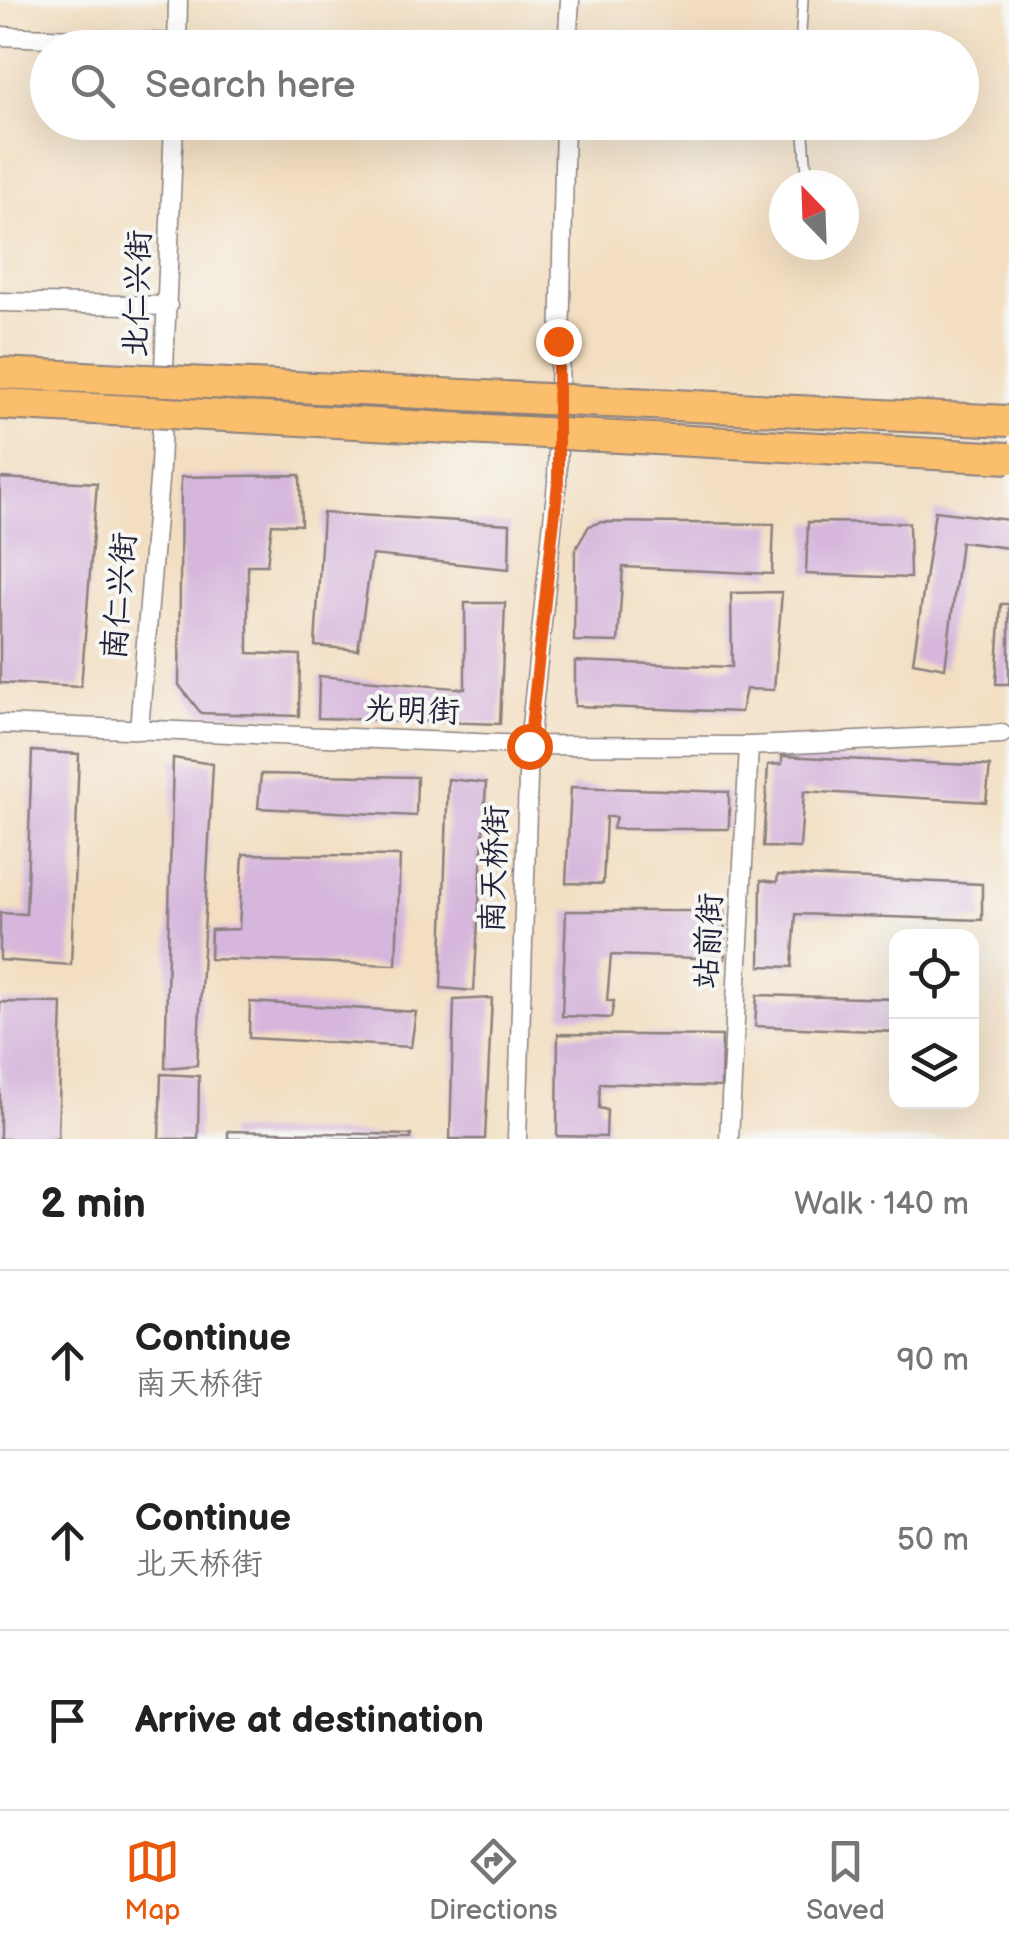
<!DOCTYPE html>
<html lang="en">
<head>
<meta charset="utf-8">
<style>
  body { margin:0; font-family:"Balsamiq Sans","LXGW WenKai TC",sans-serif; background:#f2f2f2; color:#222 }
  .controls { position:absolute; right:30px; bottom:30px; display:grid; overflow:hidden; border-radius:20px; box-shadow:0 10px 40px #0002 }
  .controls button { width:90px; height:90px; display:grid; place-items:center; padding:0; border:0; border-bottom:2px solid #e0e0e0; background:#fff; color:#222; font:50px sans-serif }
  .compass { position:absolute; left:769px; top:170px; width:90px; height:90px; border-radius:50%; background:#fff; box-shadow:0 10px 40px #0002; rotate:337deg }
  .stop { position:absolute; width:30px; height:30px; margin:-22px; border:8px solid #ea580c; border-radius:50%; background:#fff }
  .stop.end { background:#ea580c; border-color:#fff; box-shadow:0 2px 10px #0008 }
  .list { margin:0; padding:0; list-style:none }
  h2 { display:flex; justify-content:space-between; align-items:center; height:130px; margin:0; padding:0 40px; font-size:42px }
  h2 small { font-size:32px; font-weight:400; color:#767676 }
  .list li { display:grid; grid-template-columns:65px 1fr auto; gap:30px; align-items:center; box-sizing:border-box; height:180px; padding:0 40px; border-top:2px solid #e0e0e0 }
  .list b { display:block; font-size:38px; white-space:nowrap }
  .list p { margin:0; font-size:32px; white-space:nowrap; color:#767676 }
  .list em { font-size:32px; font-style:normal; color:#767676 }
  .icon { flex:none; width:55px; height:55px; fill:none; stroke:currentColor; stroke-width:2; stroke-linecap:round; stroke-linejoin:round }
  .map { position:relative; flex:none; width:1009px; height:1139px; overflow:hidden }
  .search { position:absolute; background:#fff; box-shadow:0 10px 40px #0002; left:30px; right:30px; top:30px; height:110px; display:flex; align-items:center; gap:25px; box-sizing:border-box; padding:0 35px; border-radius:55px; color:#767676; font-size:38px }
  .sheet { height:670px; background:#fff }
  nav { display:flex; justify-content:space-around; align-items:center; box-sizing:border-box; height:140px; border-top:2px solid #e0e0e0; background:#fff; font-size:28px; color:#767676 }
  nav a { display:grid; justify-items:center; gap:5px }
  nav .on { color:#ea580c }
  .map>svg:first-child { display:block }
  .building { fill:#d6b6dc }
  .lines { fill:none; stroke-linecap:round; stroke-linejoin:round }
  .service-casing { stroke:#8a807e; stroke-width:12 }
  .minor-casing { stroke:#8a807e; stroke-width:21 }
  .service { stroke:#fff; stroke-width:9 }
  .minor { stroke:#fff; stroke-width:18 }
  .primary-bridge-casing { stroke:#8a807e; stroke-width:34; stroke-linecap:butt }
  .primary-bridge { stroke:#fabe6d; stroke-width:30 }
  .route { stroke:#ea580c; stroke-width:12 }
  .labels { text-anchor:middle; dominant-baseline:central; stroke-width:8; stroke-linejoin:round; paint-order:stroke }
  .street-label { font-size:32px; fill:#22223b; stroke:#f6f6f2 }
</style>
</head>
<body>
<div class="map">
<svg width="1009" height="1139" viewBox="0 0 1009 1139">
  <rect width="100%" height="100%" fill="#f6f6f2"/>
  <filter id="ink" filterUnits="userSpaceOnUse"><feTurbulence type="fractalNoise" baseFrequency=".01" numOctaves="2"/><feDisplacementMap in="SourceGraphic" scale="20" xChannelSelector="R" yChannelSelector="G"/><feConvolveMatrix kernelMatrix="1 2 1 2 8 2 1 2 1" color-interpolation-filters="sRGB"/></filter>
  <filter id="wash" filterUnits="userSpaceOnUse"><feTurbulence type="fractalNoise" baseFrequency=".0048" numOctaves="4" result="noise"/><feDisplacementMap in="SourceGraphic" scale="40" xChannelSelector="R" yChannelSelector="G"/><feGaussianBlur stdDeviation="2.25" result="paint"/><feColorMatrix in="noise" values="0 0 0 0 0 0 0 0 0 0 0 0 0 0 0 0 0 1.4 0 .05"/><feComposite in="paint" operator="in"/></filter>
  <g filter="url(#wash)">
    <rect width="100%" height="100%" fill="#f3dec1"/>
    <g id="blocks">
      <path class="building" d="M 300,475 L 301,525 L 272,524 L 267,565 L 248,565 L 248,653 L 300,655 L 299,716 L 201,713 L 179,685 L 181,477 Z
        M 0,478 L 97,483 L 81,687 L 0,683 Z
        M 935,511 L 1009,520 L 1009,548 L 961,542 L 945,668 L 913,662 Z
        M 323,513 L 510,524 L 509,569 L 372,555 L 358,650 L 315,646 Z
        M 601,522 L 774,524 L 772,574 L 623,567 L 618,642 L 574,641 L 575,550 L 589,526 Z
        M 808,522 L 909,523 L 910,578 L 806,574 Z
        M 782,592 L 774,690 L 746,689 L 741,712 L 575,706 L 575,661 L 732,667 L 731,593 Z
        M 465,603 L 505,603 L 500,724 L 318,718 L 319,676 L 465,689 Z
        M 1001,604 L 1009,604 L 1009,684 L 996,684 Z
        M 32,751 L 79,754 L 71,965 L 0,960 L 0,913 L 26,914 Z
        M 782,756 L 990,766 L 986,802 L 804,791 L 800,848 L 763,847 L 768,765 L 782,764 Z
        M 173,758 L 213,764 L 197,1065 L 165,1068 Z
        M 261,774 L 417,777 L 416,816 L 258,808 Z
        M 448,779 L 486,783 L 474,991 L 441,988 Z
        M 571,787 L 729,792 L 729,829 L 613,829 L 616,817 L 606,817 L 603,884 L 566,883 Z
        M 243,854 L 400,856 L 396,965 L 210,959 L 211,930 L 239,929 Z
        M 778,875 L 982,884 L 982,920 L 796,914 L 792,967 L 760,966 L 761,880 L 777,882 Z
        M 566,911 L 724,911 L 725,959 L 611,955 L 607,1001 L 614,1001 L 611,1018 L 562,1016 Z
        M 757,995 L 896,999 L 896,1032 L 755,1026 Z
        M 492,998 L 485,1139 L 450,1139 L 454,1000 Z
        M 0,1002 L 62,1003 L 58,1139 L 0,1139 Z
        M 250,1002 L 416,1012 L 411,1047 L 249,1038 Z
        M 558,1034 L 722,1036 L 721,1087 L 600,1083 L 599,1108 L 607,1110 L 606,1137 L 557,1136 Z
        M 161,1074 L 199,1076 L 198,1139 L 159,1139 Z
        M 228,1131 L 411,1135 L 411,1139 L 228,1139 Z"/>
    </g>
  </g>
  <g filter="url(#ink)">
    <use href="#blocks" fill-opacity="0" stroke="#8a807e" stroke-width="2.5"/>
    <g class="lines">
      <g class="service-casing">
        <path id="service" d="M 800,48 L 803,0
          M 803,122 L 807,173"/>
      </g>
      <g class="minor-casing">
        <path id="minor" d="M 0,36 L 296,48
          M 177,48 L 178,0
          M 567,48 L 570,0
          M 0,302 L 168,306
          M 0,724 L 529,745 L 749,746 L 1002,734
          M 139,730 L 160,467 L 174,122
          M 517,1139 L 529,745 L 557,483 L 565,122
          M 729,1139 L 749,746"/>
      </g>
      <use href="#service" class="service"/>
      <use href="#minor" class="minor"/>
      <g class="primary-bridge-casing">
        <path id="primary-bridge" d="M 0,373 L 1009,421
          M 0,404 L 1009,458"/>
      </g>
      <use href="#primary-bridge" class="primary-bridge"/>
    </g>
  </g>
  <g class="lines" filter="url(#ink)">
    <path class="route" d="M 529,746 L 558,483 L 558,341"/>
  </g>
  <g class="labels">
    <g class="street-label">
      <text transform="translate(138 294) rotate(-88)">北仁兴街</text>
      <text transform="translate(120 596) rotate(-85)">南仁兴街</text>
      <text transform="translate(412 711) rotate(2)">光明街</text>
      <text transform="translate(495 869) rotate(-88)">南天桥街</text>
      <text transform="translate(709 941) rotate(-87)">站前街</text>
    </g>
  </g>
</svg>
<div class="controls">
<button><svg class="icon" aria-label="locate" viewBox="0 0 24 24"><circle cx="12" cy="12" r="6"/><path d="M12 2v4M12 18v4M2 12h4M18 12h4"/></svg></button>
<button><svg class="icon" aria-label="layers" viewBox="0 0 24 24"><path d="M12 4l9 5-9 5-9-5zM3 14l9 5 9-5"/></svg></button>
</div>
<svg class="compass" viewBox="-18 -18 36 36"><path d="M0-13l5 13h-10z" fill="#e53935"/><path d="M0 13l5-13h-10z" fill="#767676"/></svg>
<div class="stop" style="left:529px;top:746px"></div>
<div class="stop end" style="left:558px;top:341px"></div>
<div class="search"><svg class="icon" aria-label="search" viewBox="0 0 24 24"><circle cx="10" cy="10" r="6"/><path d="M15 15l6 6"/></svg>Search here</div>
</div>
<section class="sheet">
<h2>2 min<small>Walk · 140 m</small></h2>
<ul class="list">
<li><svg class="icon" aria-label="ahead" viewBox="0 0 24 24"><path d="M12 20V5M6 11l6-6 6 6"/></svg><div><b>Continue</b><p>南天桥街</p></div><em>90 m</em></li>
<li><svg class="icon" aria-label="ahead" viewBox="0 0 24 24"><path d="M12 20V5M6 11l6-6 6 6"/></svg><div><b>Continue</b><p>北天桥街</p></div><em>50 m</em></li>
<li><svg class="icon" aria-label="arrive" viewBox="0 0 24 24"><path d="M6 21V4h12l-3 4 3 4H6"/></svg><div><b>Arrive at destination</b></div></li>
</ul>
</section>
<nav>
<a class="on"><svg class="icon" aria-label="map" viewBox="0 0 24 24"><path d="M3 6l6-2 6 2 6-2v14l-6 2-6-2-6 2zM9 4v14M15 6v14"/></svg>Map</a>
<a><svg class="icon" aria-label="directions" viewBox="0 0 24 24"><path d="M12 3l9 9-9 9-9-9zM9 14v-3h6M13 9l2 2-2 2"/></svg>Directions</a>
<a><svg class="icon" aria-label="saved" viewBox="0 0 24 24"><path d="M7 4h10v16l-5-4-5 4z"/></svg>Saved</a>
</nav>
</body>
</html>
